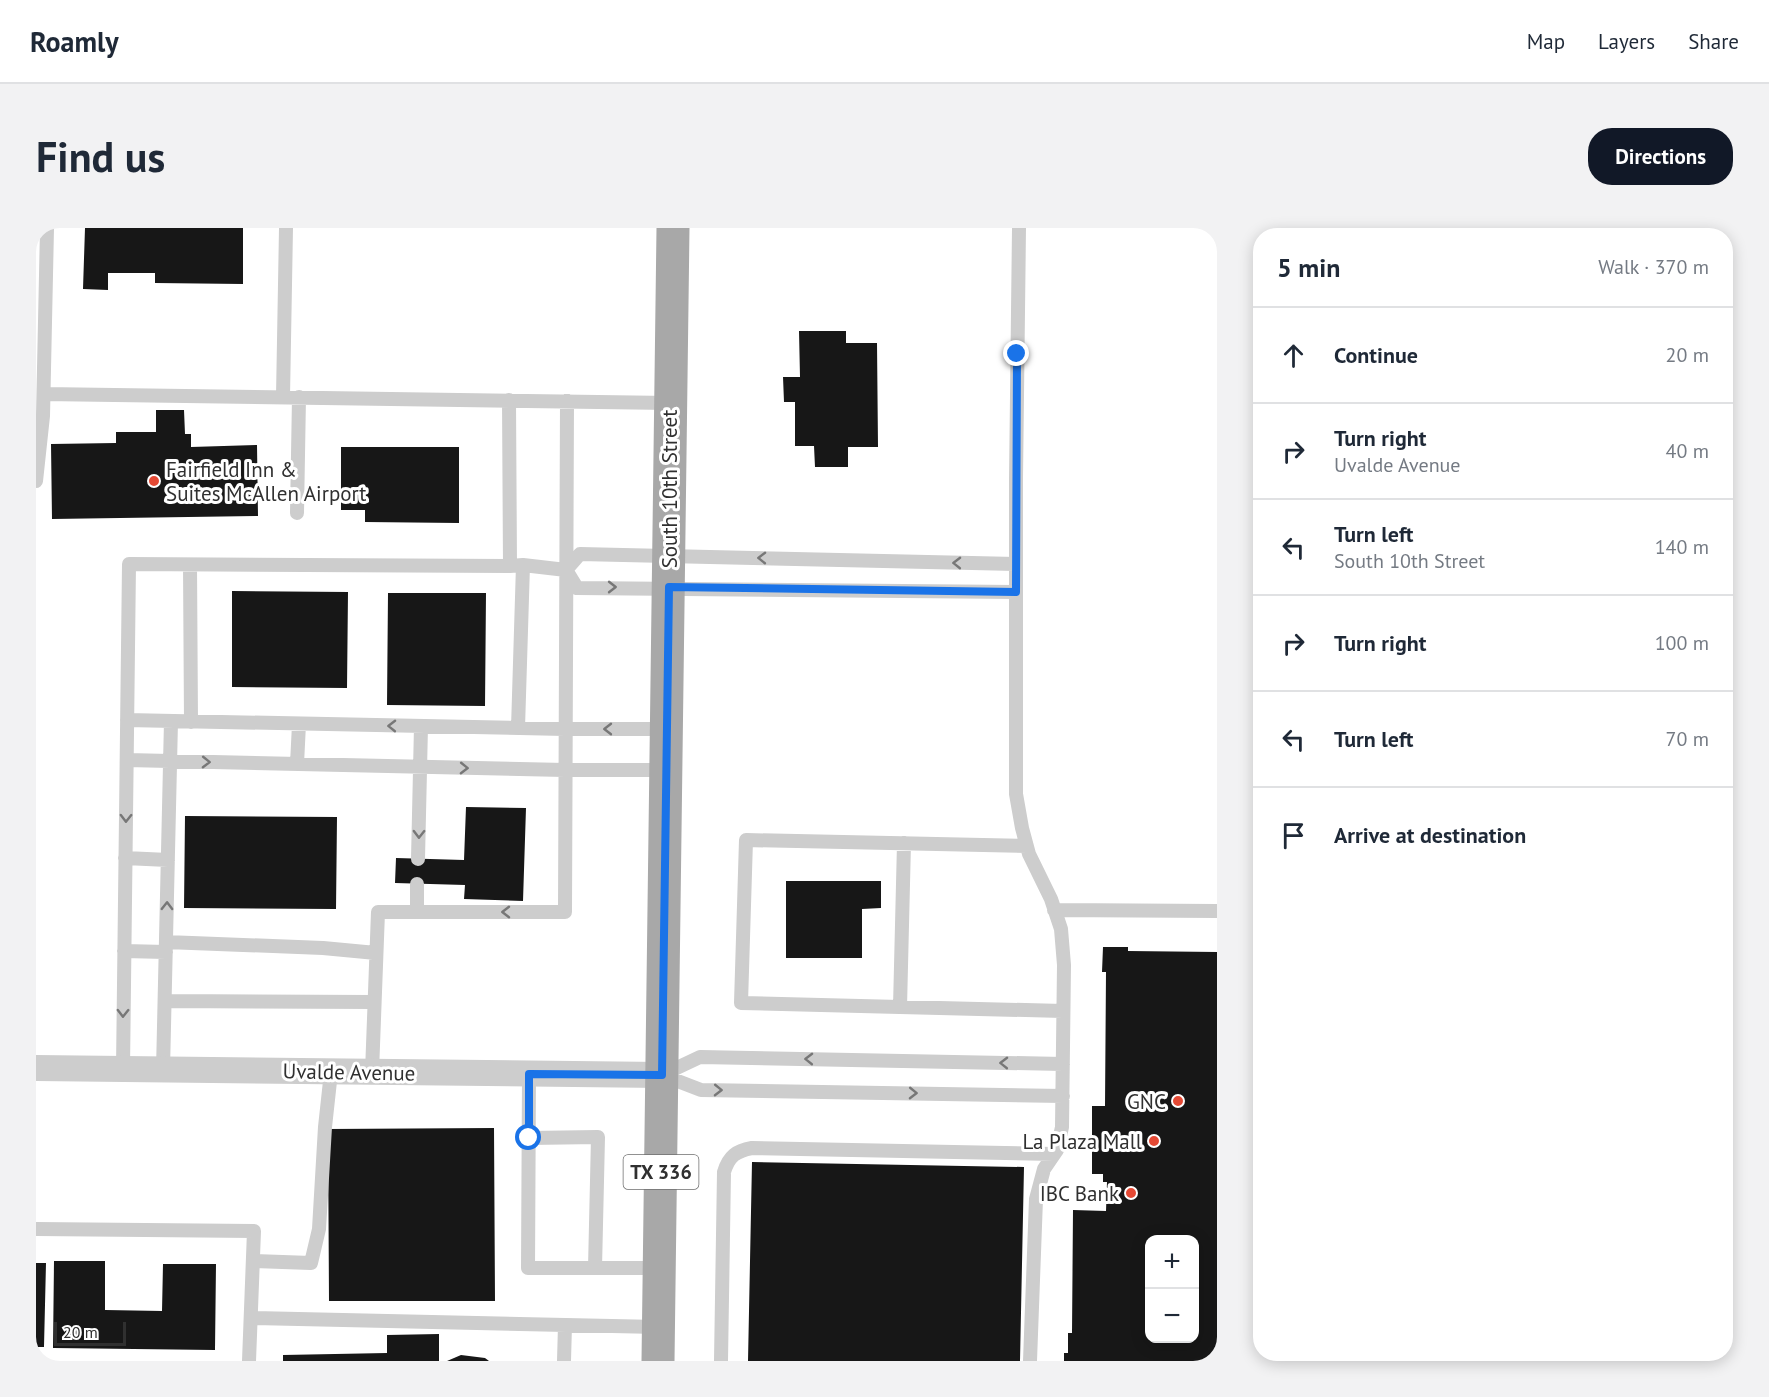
<!DOCTYPE html>
<html lang="en">
<head>
<meta charset="utf-8">
<style>
  body { margin:0; font-family:"PT Sans",sans-serif; background:#f2f2f3; color:#1f2937 }
  .controls { position:absolute; right:18px; bottom:18px; display:grid; overflow:hidden; border-radius:12px; box-shadow:0 3px 15px #0003 }
  .controls button { width:54px; height:54px; display:grid; place-items:center; padding:0; border:0; border-bottom:2px solid #e0e1e3; background:#fff; color:#1f2937; font:30px sans-serif }
  .scale { position:absolute; left:18px; bottom:15px; width:72px; box-sizing:border-box; padding-left:6px; border:3px solid #303030; border-top:0; font-size:16px; line-height:21px; white-space:nowrap; color:#303030; -webkit-text-stroke:4px #fff; paint-order:stroke }
  .stop { position:absolute; width:18px; height:18px; margin:-14px; border:4px solid #1a73e8; border-radius:50%; background:#fff }
  .stop.end { background:#1a73e8; border-color:#fff; box-shadow:0 2px 6px #0008 }
  .list { margin:0; padding:0; list-style:none }
  h2 { display:flex; justify-content:space-between; align-items:center; height:78px; margin:0; padding:0 24px; font-size:26px }
  h2 small { font-size:20px; font-weight:400; color:#747a83 }
  .list li { display:grid; grid-template-columns:39px 1fr auto; gap:18px; align-items:center; box-sizing:border-box; height:96px; padding:0 24px; border-top:2px solid #e0e1e3 }
  .list b { display:block; font-size:22px; white-space:nowrap }
  .list p { margin:0; font-size:20px; white-space:nowrap; color:#747a83 }
  .list em { font-size:20px; font-style:normal; color:#747a83 }
  .icon { flex:none; width:33px; height:33px; fill:none; stroke:currentColor; stroke-width:2; stroke-linecap:round; stroke-linejoin:round }
  .map { position:relative; flex:none; width:1181px; height:1133px; overflow:hidden; border-radius:24px }
  header { display:flex; align-items:center; gap:36px; box-sizing:border-box; height:84px; padding:0 30px; background:#fff; border-bottom:2px solid #e0e1e3 }
  header strong { font-size:28px }
  nav { display:flex; gap:33px; margin-inline-start:auto; font-size:21px }
  .intro { display:flex; align-items:center; justify-content:space-between; box-sizing:border-box; height:144px; padding:0 36px }
  h1 { margin:0; font-size:42px }
  .button { padding:15px 27px; border-radius:24px; background:#111827; color:#fff; font-size:21px; font-weight:700 }
  main { display:flex; gap:36px; padding:0 36px }
  aside { flex:1; background:#fff; border-radius:24px; box-shadow:0 3px 15px #0003 }
  .map>svg:first-child { display:block }
  .building { fill:#171717; fill-rule:evenodd }
  .lines { fill:none; stroke-linecap:round; stroke-linejoin:round }
  .lane { stroke:#cdcdcd; stroke-width:14 }
  .street { stroke:#cdcdcd; stroke-width:26 }
  .primary { stroke:#a8a8a8; stroke-width:33 }
  .oneway { stroke:#777 }
  .route { stroke:#1a73e8; stroke-width:8 }
  .poi-dot { fill:#e54934; stroke:#fff; stroke-width:2 }
  .labels { text-anchor:middle; dominant-baseline:central; stroke-width:6; stroke-linejoin:round; paint-order:stroke }
  .shield { fill:#fff; stroke:#6e6e6e; stroke-width:1.5 }
  .shield-label { font-size:20px; font-weight:bold; fill:#303030 }
  .poi-label { font-size:21px; fill:#303030; stroke:#fff; text-anchor:end }
  .street-label { font-size:21px; fill:#303030; stroke:#fff }
</style>
</head>
<body>
<header>
<strong>Roamly</strong>
<nav><a>Map</a><a>Layers</a><a>Share</a></nav>
</header>
<div class="intro"><h1>Find us</h1><a class="button">Directions</a></div>
<main>
<div class="map">
<svg width="1181" height="1133" viewBox="0 0 1181 1133">
  <rect width="100%" height="100%" fill="#fff"/>
  <path class="building" d="M 49,0 L 207,0 L 207,56 L 119,55 L 119,45 L 72,45 L 72,62 L 47,61 Z
    M 763,103 L 810,103 L 810,115 L 841,115 L 842,219 L 812,219 L 812,239 L 779,239 L 778,218 L 759,218 L 759,174 L 748,174 L 747,149 L 764,149 Z
    M 120,182 L 148,182 L 149,206 L 155,206 L 155,219 L 221,217 L 222,288 L 16,291 L 15,216 L 80,215 L 80,204 L 120,204 Z
    M 305,219 L 423,219 L 423,295 L 329,294 L 329,282 L 305,282 Z
    M 196,363 L 312,364 L 311,460 L 196,459 Z
    M 352,365 L 450,365 L 449,478 L 351,477 Z
    M 430,579 L 490,580 L 487,673 L 428,671 L 429,657 L 359,655 L 360,630 L 428,632 Z
    M 149,588 L 301,589 L 300,681 L 148,680 Z
    M 750,653 L 845,653 L 845,680 L 826,681 L 826,730 L 750,730 Z
    M 1067,719 L 1092,719 L 1092,723 L 1181,724 L 1181,1133 L 1028,1133 L 1028,1125 L 1032,1125 L 1032,1105 L 1036,1105 L 1037,982 L 1070,983 L 1071,954 L 1067,954 L 1067,946 L 1056,946 L 1056,878 L 1069,878 L 1070,744 L 1066,744 ZM 1114,1012 L 1158,1012 L 1158,1110 L 1114,1110 Z
    M 458,900 L 459,1073 L 293,1073 L 292,901 Z
    M 716,934 L 988,939 L 984,1133 L 712,1133 Z
    M 18,1033 L 69,1033 L 69,1082 L 126,1083 L 127,1036 L 180,1036 L 179,1122 L 17,1120 Z
    M 0,1035 L 10,1035 L 8,1119 L 0,1119 Z
    M 403,1106 L 403,1133 L 247,1133 L 247,1127 L 351,1125 L 351,1107 Z
    M 425,1127 L 449,1130 L 453,1133 L 411,1133 Z"/>
  <g class="lines">
    <path class="lane" d="M 983,0 L 980,251 L 980,566 L 986,600 L 993,626 L 1015,671 L 1025,701 L 1028,737 L 1026,899 L 1021,922 L 1008,941 L 1000,971 L 994,1133
      M 8,166 L 634,175
      M 247,169 L 250,0
      M 473,172 L 474,338 L 487,337 L 530,342
      M 0,253 L 7,188 L 11,0
      M 261,285 L 263,169
      M 154,337 L 155,494
      M 530,342 L 541,360 L 980,364
      M 530,342 L 544,326 L 980,336
      M 91,492 L 529,501 L 631,501
      M 482,500 L 487,337
      M 91,532 L 529,542 L 630,542
      M 261,536 L 263,496
      M 991,618 L 710,612 L 705,775 L 1027,783
      M 89,630 L 132,632
      M 382,631 L 385,498
      M 1018,682 L 1181,683
      M 381,684 L 381,656
      M 130,714 L 287,720 L 340,725
      M 88,723 L 130,724
      M 129,773 L 338,774
      M 864,779 L 868,615
      M 87,841 L 93,336 L 474,338
      M 127,842 L 135,493
      M 336,844 L 342,684 L 529,684 L 531,173
      M 493,846 L 492,1040 L 623,1040
      M 628,846 L 664,829 L 1027,836
      M 626,847 L 665,862 L 1027,868
      M 493,910 L 562,909 L 559,1040
      M 0,1001 L 218,1003 L 213,1133
      M 218,1033 L 275,1035 L 283,1001 L 289,899 L 295,844
      M 215,1090 L 622,1099
      M 528,1133 L 529,1097
      M 685,1133 L 688,944 C 693,928 700,923 716,920 L 1018,926"/>
    <path class="street" d="M 0,840 L 626,847"/>
    <path class="primary" d="M 622,1133 L 637,0"/>
  </g>
  <defs><path id="oneway-chevron" d="M-2-3.5L2.5 0L-2 3.5" fill="none" stroke-width="1.6" stroke-linecap="round" stroke-linejoin="round" transform="scale(1.5)"/></defs>
  <g class="oneway">
    <use href="#oneway-chevron" transform="translate(726 330) rotate(-179)"/>
    <use href="#oneway-chevron" transform="translate(921 335) rotate(-179)"/>
    <use href="#oneway-chevron" transform="translate(576 359)"/>
    <use href="#oneway-chevron" transform="translate(356 498) rotate(-179)"/>
    <use href="#oneway-chevron" transform="translate(572 501) rotate(180)"/>
    <use href="#oneway-chevron" transform="translate(170 534) rotate(1)"/>
    <use href="#oneway-chevron" transform="translate(428 540) rotate(1)"/>
    <use href="#oneway-chevron" transform="translate(90 590) rotate(91)"/>
    <use href="#oneway-chevron" transform="translate(383 606) rotate(91)"/>
    <use href="#oneway-chevron" transform="translate(131 678) rotate(-89)"/>
    <use href="#oneway-chevron" transform="translate(470 684) rotate(180)"/>
    <use href="#oneway-chevron" transform="translate(87 785) rotate(91)"/>
    <use href="#oneway-chevron" transform="translate(773 831) rotate(-179)"/>
    <use href="#oneway-chevron" transform="translate(968 835) rotate(-179)"/>
    <use href="#oneway-chevron" transform="translate(682 862) rotate(1)"/>
    <use href="#oneway-chevron" transform="translate(877 865) rotate(1)"/>
  </g>
  <g class="lines">
    <path class="route" d="M 493,910 L 493,846 L 626,847 L 633,359 L 980,364 L 981,126"/>
  </g>
  <g class="poi-dot">
    <circle cx="118" cy="253" r="6"/>
    <circle cx="1142" cy="873" r="6"/>
    <circle cx="1118" cy="913" r="6"/>
    <circle cx="1095" cy="965" r="6"/>
  </g>
  <g class="labels">
    <rect class="shield" x="587.5" y="927" width="75" height="34" rx="4.5"/>
    <g class="shield-label">
      <text x="625" y="944">TX 336</text>
    </g>
    <g class="poi-label">
      <text x="130" y="241" text-anchor="start">Fairfield Inn &amp;<tspan x="130" dy="24">Suites McAllen Airport</tspan></text>
      <text x="1130" y="873">GNC</text>
      <text x="1106" y="913">La Plaza Mall</text>
      <text x="1083" y="965">IBC Bank</text>
    </g>
    <g class="street-label">
      <text transform="translate(633 261) rotate(-90)">South 10th Street</text>
      <text transform="translate(313 844) rotate(1)">Uvalde Avenue</text>
    </g>
  </g>
</svg>
<div class="controls">
<button>+</button>
<button>−</button>
</div>
<div class="scale">20 m</div>
<div class="stop" style="left:493px;top:910px"></div>
<div class="stop end" style="left:981px;top:126px"></div>
</div>
<aside>
<h2>5 min<small>Walk · 370 m</small></h2>
<ul class="list">
<li><svg class="icon" aria-label="ahead" viewBox="0 0 24 24"><path d="M12 20V5M6 11l6-6 6 6"/></svg><div><b>Continue</b></div><em>20 m</em></li>
<li><svg class="icon" aria-label="right" viewBox="0 0 24 24"><path d="M7 20v-9h11M14 6l5 5-5 5"/></svg><div><b>Turn right</b><p>Uvalde Avenue</p></div><em>40 m</em></li>
<li><svg class="icon" aria-label="left" viewBox="0 0 24 24"><path d="M17 20v-9H6M10 6l-5 5 5 5"/></svg><div><b>Turn left</b><p>South 10th Street</p></div><em>140 m</em></li>
<li><svg class="icon" aria-label="right" viewBox="0 0 24 24"><path d="M7 20v-9h11M14 6l5 5-5 5"/></svg><div><b>Turn right</b></div><em>100 m</em></li>
<li><svg class="icon" aria-label="left" viewBox="0 0 24 24"><path d="M17 20v-9H6M10 6l-5 5 5 5"/></svg><div><b>Turn left</b></div><em>70 m</em></li>
<li><svg class="icon" aria-label="arrive" viewBox="0 0 24 24"><path d="M6 21V4h12l-3 4 3 4H6"/></svg><div><b>Arrive at destination</b></div></li>
</ul>
</aside>
</main>
</body>
</html>
